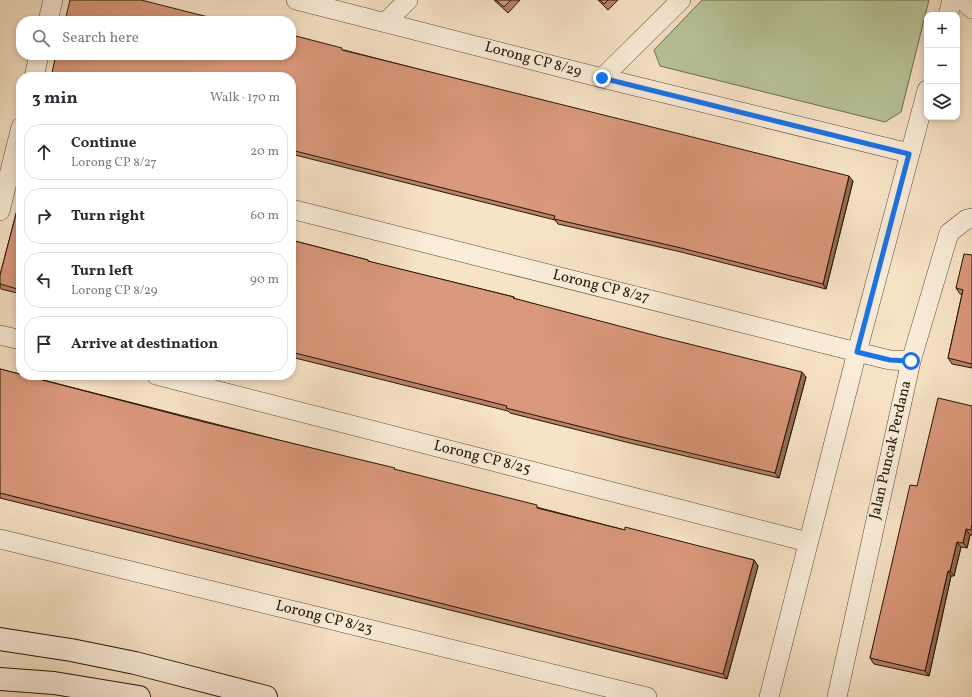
<!DOCTYPE html>
<html lang="en">
<head>
<meta charset="utf-8">
<style>
  body { margin:0; font-family:Vollkorn,serif; background:#f2f2f3; color:#2b2b33 }
  .controls { position:absolute; right:12px; top:12px; display:grid; overflow:hidden; border-radius:8px; box-shadow:0 2px 6px #0003 }
  .controls button { width:36px; height:36px; display:grid; place-items:center; padding:0; border:0; border-bottom:1px solid #e1e1e2; background:#fff; color:#2b2b33; font:20px sans-serif }
  .stop { position:absolute; width:12px; height:12px; margin:-9px; border:3px solid #1a73e8; border-radius:50%; background:#fff }
  .stop.end { background:#1a73e8; border-color:#fff; box-shadow:0 1px 4px #0008 }
  .list { margin:0; padding:0; list-style:none }
  h2 { display:flex; justify-content:space-between; align-items:center; height:52px; margin:0; padding:0 16px; font-size:17px }
  h2 small { font-size:13px; font-weight:400; color:#7c7c81 }
  .list li { display:grid; grid-template-columns:26px 1fr auto; gap:12px; align-items:center; box-sizing:border-box; height:56px; margin:0 8px 8px; padding:0 8px; border:1px solid #e1e1e2; border-radius:16px }
  .list b { display:block; font-size:15px; white-space:nowrap }
  .list p { margin:0; font-size:13px; white-space:nowrap; color:#7c7c81 }
  .list em { font-size:13px; font-style:normal; color:#7c7c81 }
  .icon { flex:none; width:22px; height:22px; fill:none; stroke:currentColor; stroke-width:2; stroke-linecap:round; stroke-linejoin:round }
  .map { position:relative; flex:none; width:972px; height:697px; overflow:hidden }
  .search { position:absolute; background:#fff; box-shadow:0 2px 6px #0003; left:16px; top:16px; width:280px; height:44px; display:flex; align-items:center; gap:10px; box-sizing:border-box; padding:0 14px; border-radius:16px; color:#7c7c81; font-size:15px }
  .panel { position:absolute; background:#fff; box-shadow:0 2px 6px #0003; left:16px; top:72px; width:280px; height:308px; border-radius:16px }
  .map>svg:first-child { display:block }
  .green { fill:#b8c599; stroke:#6f6e4e }
  .lines { fill:none; stroke-linecap:round; stroke-linejoin:round }
  .minor-casing { stroke:#5a4934; stroke-width:20 }
  .secondary-casing { stroke:#261603; stroke-width:24 }
  .minor { stroke:#faedda; stroke-width:19 }
  .secondary { stroke:#faedda; stroke-width:22 }
  .wall { fill:#bb826a; stroke:#261603 }
  .shaded-wall { fill:#986a56; stroke:#261603 }
  .building { fill:#d9977b; stroke:#261603 }
  .route { stroke:#1a73e8; stroke-width:5 }
  .labels { text-anchor:middle; dominant-baseline:central; stroke-width:3.5; stroke-linejoin:round; paint-order:stroke }
  .street-label { font-size:15px; fill:#261603; stroke:#faedda }
</style>
</head>
<body>
<div class="map">
<svg width="972" height="697" viewBox="0 0 972 697">
  <rect width="100%" height="100%" fill="#f7e3c6"/>
  <filter id="stains"><feTurbulence type="fractalNoise" baseFrequency=".005" numOctaves="4"/><feColorMatrix values="0 0 0 0 .2 0 0 0 0 .09 0 0 0 0 .02 0 0 0 .5 -.17"/></filter>
  <radialGradient id="worn" r=".72"><stop offset=".6" stop-color="#630" stop-opacity="0"/><stop offset="1" stop-color="#630" stop-opacity=".3"/></radialGradient>
  <path class="green" d="M 702,0 L 929,0 L 901,112 L 885,122 L 660,66 L 654,50 Z"/>
  <g class="lines">
    <g class="minor-casing">
      <path id="minor" d="M 296,0 L 602,78 L 909,153
        M 963,0 L 972,9
        M 948,15 L 952,0
        M 48,21 L 53,0
        M 386,22 L 408,0
        M 34,77 L 39,55
        M 602,78 L 681,0
        M 291,209 L 857,352 L 890,360 L 911,361
        M 0,211 L 21,127
        M 0,335 L 21,340
        M 156,375 L 808,542
        M 0,539 L 647,697
        M 769,697 L 857,352 L 927,90
        M 837,697 L 911,361 L 949,233 L 967,219 L 972,218"/>
    </g>
    <g class="secondary-casing">
      <path id="secondary" d="M 0,639 L 71,650 L 135,663 L 266,697
        M 0,679 L 54,683 L 139,697"/>
    </g>
    <use href="#minor" class="minor"/>
    <use href="#secondary" class="secondary"/>
  </g>
  <path class="wall" d="M 494,0 L 520,0 L 508,13 Z
    M 598,0 L 618,0 L 608,10 Z
    M 344,50 L 853,181 L 826,289 L 681,252 L 558,224 L 555,220 L 291,154 L 291,77 Z
    M 21,195 L 21,294 L 1,289 L 0,287 L 0,275 Z
    M 291,240 L 368,260 L 370,262 L 514,297 L 515,299 L 806,377 L 779,478 L 634,444 L 510,413 L 508,411 L 291,357 Z
    M 972,255 L 972,368 L 952,364 L 948,358 L 962,294 L 960,294 L 956,288 Z
    M 0,369 L 396,470 L 540,508 L 625,530 L 754,560 L 758,566 L 727,679 L 0,498 Z
    M 972,406 L 972,535 L 970,535 L 967,548 L 961,547 L 954,576 L 951,576 L 929,676 L 874,664 L 870,658 L 917,486 Z"/>
  <path class="shaded-wall" d="M 849,176 L 853,181 L 826,289 L 823,284 Z
    M 802,372 L 806,377 L 779,478 L 775,473 Z
    M 966,529 L 970,535 L 967,548 L 963,543 Z
    M 957,542 L 961,547 L 954,576 L 950,571 Z
    M 754,560 L 758,566 L 727,679 L 723,674 Z
    M 948,571 L 951,576 L 929,676 L 925,671 Z"/>
  <path class="building" d="M 70,0 L 141,0 L 224,21 L 65,21 Z
    M 496,0 L 511,0 L 504,7 Z
    M 600,0 L 608,0 L 604,4 Z
    M 292,35 L 342,48 L 342,50 L 849,176 L 823,284 L 677,247 L 554,219 L 555,216 L 291,150 L 291,77 L 51,77 L 56,55 L 291,55 L 291,37 Z
    M 21,195 L 21,290 L 0,284 L 0,275 Z
    M 291,240 L 368,260 L 368,261 L 514,297 L 513,298 L 657,336 L 802,372 L 775,473 L 630,439 L 506,408 L 507,406 L 291,352 Z
    M 964,254 L 972,255 L 972,364 L 948,358 L 963,290 L 956,288 Z
    M 0,369 L 204,422 L 395,468 L 394,469 L 537,505 L 537,508 L 625,530 L 625,527 L 754,560 L 723,674 L 0,493 Z
    M 938,398 L 972,406 L 972,524 L 971,530 L 966,529 L 963,543 L 957,542 L 950,571 L 948,571 L 925,671 L 870,658 L 910,485 L 917,486 Z"/>
  <g class="lines">
    <path class="route" d="M 602,78 L 909,154 L 857,352 L 890,360 L 911,361"/>
  </g>
  <g class="labels">
    <g class="street-label">
      <text transform="translate(533 60) rotate(15)">Lorong CP 8/29</text>
      <text transform="translate(601 287) rotate(14)">Lorong CP 8/27</text>
      <text transform="translate(891 450) rotate(-77)">Jalan Puncak Perdana</text>
      <text transform="translate(482 458) rotate(14)">Lorong CP 8/25</text>
      <text transform="translate(324 618) rotate(14)">Lorong CP 8/23</text>
    </g>
  </g>
  <rect width="100%" height="100%" filter="url(#stains)"/>
  <rect width="100%" height="100%" fill="url(#worn)"/>
</svg>
<div class="controls">
<button>+</button>
<button>−</button>
<button><svg class="icon" aria-label="layers" viewBox="0 0 24 24"><path d="M12 4l9 5-9 5-9-5zM3 14l9 5 9-5"/></svg></button>
</div>
<div class="stop" style="left:911px;top:361px"></div>
<div class="stop end" style="left:602px;top:78px"></div>
<div class="search"><svg class="icon" aria-label="search" viewBox="0 0 24 24"><circle cx="10" cy="10" r="6"/><path d="M15 15l6 6"/></svg>Search here</div>
<section class="panel">
<h2>3 min<small>Walk · 170 m</small></h2>
<ul class="list">
<li><svg class="icon" aria-label="ahead" viewBox="0 0 24 24"><path d="M12 20V5M6 11l6-6 6 6"/></svg><div><b>Continue</b><p>Lorong CP 8/27</p></div><em>20 m</em></li>
<li><svg class="icon" aria-label="right" viewBox="0 0 24 24"><path d="M7 20v-9h11M14 6l5 5-5 5"/></svg><div><b>Turn right</b></div><em>60 m</em></li>
<li><svg class="icon" aria-label="left" viewBox="0 0 24 24"><path d="M17 20v-9H6M10 6l-5 5 5 5"/></svg><div><b>Turn left</b><p>Lorong CP 8/29</p></div><em>90 m</em></li>
<li><svg class="icon" aria-label="arrive" viewBox="0 0 24 24"><path d="M6 21V4h12l-3 4 3 4H6"/></svg><div><b>Arrive at destination</b></div></li>
</ul>
</section>
</div>
</body>
</html>
